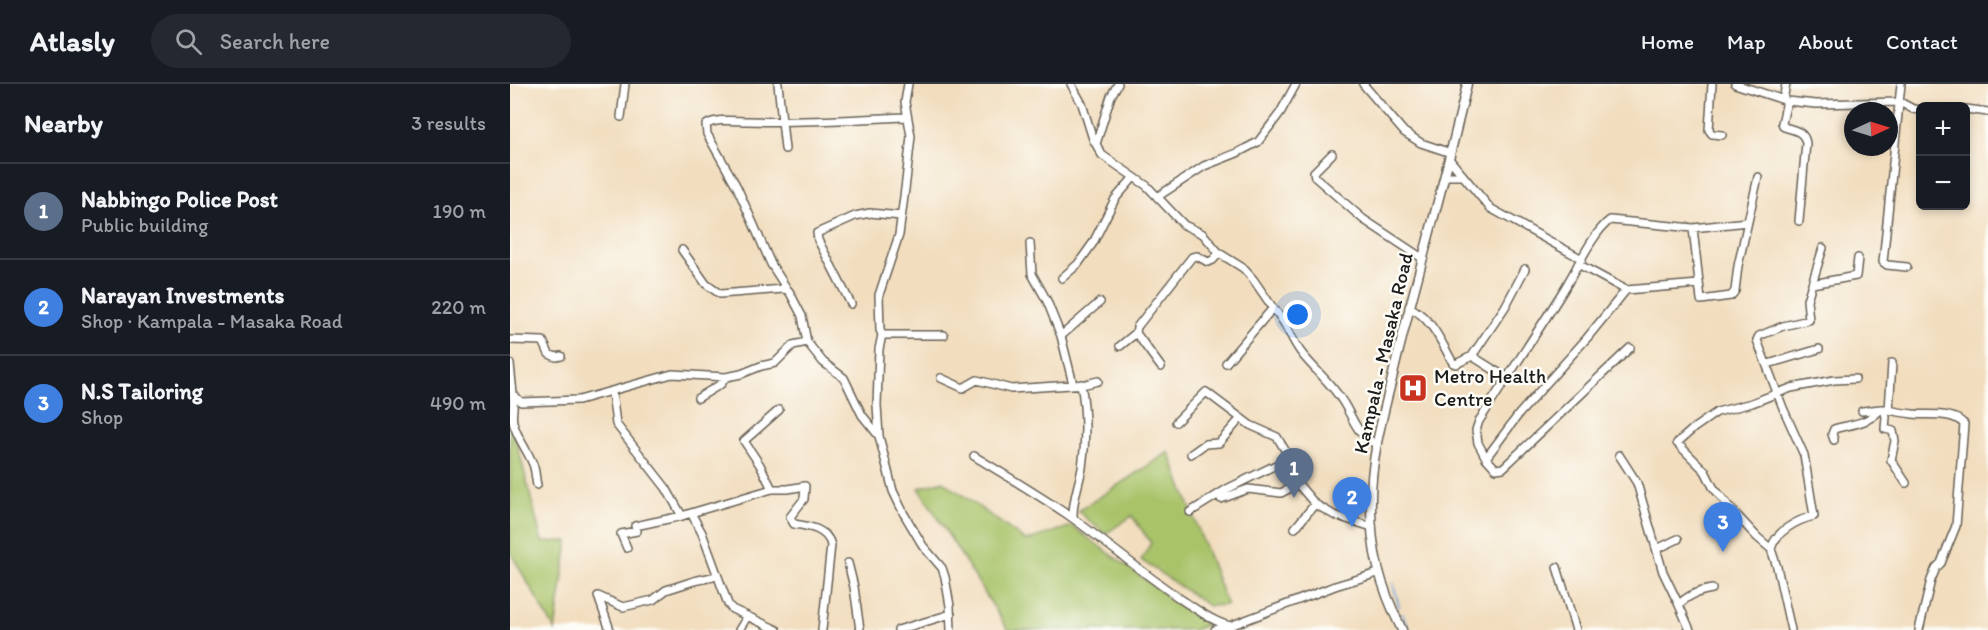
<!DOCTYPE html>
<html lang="en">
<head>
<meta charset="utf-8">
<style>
  body { margin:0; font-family:Itim,sans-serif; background:#242831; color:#f1f3f6 }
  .controls { position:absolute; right:18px; top:18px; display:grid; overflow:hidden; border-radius:9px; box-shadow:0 3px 9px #0003 }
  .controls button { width:54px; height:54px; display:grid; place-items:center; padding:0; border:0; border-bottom:2px solid #363941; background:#171b24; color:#f1f3f6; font:30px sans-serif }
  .compass { position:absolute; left:1334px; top:18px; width:54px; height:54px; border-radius:50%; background:#171b24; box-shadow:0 3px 9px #0003; rotate:86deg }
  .you { position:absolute; left:788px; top:231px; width:21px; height:21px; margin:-15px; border:4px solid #fff; border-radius:50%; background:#1a73e8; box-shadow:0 0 0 9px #1a73e833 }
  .badge { display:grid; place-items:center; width:39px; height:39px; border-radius:50%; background:#1a73e8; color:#fff; font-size:20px; font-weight:700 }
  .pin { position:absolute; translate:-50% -50px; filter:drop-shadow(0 2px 3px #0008) }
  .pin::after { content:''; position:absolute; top:32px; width:21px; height:18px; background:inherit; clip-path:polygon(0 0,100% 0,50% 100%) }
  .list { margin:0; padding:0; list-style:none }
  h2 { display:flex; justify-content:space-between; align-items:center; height:78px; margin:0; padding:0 24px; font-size:26px }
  h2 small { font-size:20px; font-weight:400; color:#9ea1a6 }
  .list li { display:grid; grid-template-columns:39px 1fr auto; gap:18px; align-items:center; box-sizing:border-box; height:96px; padding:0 24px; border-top:2px solid #363941 }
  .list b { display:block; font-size:22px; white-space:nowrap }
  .list p { margin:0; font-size:20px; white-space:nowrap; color:#9ea1a6 }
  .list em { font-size:20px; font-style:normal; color:#9ea1a6 }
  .icon { flex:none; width:33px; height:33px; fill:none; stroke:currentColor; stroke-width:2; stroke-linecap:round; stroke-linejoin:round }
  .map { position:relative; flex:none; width:1478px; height:546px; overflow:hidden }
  header { display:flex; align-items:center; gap:36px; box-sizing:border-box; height:84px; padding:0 30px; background:#171b24; border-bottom:2px solid #363941 }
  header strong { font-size:28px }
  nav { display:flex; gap:33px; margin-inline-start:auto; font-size:21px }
  .search { width:420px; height:54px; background:#242831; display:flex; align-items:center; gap:15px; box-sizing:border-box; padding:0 21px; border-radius:33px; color:#9ea1a6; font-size:22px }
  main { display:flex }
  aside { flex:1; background:#171b24 }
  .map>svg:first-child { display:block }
  .green { fill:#a9c369; stroke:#627042; stroke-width:1.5 }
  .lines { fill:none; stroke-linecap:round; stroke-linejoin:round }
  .stream { stroke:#67a2d8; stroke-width:2 }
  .minor-casing { stroke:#676055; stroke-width:10 }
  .major-casing { stroke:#676055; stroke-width:11 }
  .minor { stroke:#fff; stroke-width:7 }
  .major { stroke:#fff; stroke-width:8 }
  .labels { text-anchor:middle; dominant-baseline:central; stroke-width:5; stroke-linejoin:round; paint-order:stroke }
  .street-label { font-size:20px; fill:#1c1c1c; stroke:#fdfcf7 }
  .poi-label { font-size:20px; fill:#1c1c1c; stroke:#fdfcf7; text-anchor:start }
</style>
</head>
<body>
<header>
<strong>Atlasly</strong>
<div class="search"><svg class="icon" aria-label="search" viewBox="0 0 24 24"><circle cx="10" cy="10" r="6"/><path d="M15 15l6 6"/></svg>Search here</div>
<nav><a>Home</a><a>Map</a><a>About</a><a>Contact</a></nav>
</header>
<main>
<aside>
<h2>Nearby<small>3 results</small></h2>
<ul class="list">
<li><span class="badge" style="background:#5c6f8a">1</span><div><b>Nabbingo Police Post</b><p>Public building</p></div><em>190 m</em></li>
<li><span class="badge" style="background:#3f7fe0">2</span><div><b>Narayan Investments</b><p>Shop · Kampala - Masaka Road</p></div><em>220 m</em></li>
<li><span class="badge" style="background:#3f7fe0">3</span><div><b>N.S Tailoring</b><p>Shop</p></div><em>490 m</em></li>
</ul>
</aside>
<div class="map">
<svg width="1478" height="546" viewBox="0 0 1478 546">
  <rect width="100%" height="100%" fill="#fdfcf7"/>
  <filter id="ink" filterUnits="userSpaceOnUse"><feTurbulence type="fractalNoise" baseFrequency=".0167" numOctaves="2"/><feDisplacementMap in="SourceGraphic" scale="12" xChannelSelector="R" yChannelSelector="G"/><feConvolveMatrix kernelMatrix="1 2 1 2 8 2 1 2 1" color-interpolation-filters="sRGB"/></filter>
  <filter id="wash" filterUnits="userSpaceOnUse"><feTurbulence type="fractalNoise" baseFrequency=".008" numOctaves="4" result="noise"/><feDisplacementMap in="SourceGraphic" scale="24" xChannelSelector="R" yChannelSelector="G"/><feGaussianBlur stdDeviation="1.35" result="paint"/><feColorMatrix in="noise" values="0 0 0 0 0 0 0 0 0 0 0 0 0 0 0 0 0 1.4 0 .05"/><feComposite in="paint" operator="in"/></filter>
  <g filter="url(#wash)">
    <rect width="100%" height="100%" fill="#f2debf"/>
    <path class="green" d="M 0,346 L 5,351 L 32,458 L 58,457 L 45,546 L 0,468 Z
      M 659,368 L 717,521 L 699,522 L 631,476 L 641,459 L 622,432 L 595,450 L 568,427 Z
      M 433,397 L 516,457 L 562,442 L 697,541 L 684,546 L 498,546 L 409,404 Z"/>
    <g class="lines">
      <path class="stream" d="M 883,499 L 889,523
        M 892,530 L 899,546"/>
    </g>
  </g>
  <g filter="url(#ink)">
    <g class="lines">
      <g class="minor-casing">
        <path id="minor" d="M 268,0 L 275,65
          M 398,0 L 395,18 L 401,52 L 396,97 L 389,151 L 369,211 L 370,246 L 372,251 L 369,265 L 367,321 L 369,352 L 383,407 L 394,430 L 413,462 L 432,484 L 435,493 L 440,522 L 441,546
          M 561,0 L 572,20 L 583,55 L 592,71 L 637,102 L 674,141 L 693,150 L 709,169 L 733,184 L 743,195 L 763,224
          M 853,0 L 894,48 L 911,59 L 941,69
          M 1202,0 L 1199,46 L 1202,50 L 1212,51
          M 1225,0 L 1277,17 L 1306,20 L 1390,18 L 1403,25 L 1410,26
          M 1391,0 L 1373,178 L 1377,181 L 1397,183
          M 1273,16 L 1276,0
          M 1277,17 L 1272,39 L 1274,43 C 1284,46 1294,47 1296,59 L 1289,137
          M 1456,25 L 1478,28
          M 111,33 L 115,0
          M 586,60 L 601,12 L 608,0
          M 822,70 L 804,88 L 805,93 L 853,135 L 912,174
          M 940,76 L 980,124 L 1072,175
          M 936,92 L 952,92
          M 647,113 L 694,82 L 727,69 L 748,58 L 770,29 L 786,0
          M 1183,144 L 1191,216 L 1221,212 L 1225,207 L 1228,182 L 1248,93
          M 520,159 L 522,190 L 537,217 L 551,252
          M 172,166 L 196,200 L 210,210 L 274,205 L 279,207 L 292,232 L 297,258 L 313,278 L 334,294 L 352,331 L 369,352
          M 552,194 L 568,180 L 583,159 L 605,115 L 624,93
          M 1302,200 L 1346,192 L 1348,174
          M 277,205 L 261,180 L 227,103 L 197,50 L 196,41 C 206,34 225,37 237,37 C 290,39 343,35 396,33
          M 1116,206 L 1189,200
          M 341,220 L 308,156 L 307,149 L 345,132 L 360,129 L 391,132
          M 899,223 C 922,234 931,258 943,279 L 946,280 L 962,272 L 995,223 L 1015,185
          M 372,251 L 434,251
          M 0,256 L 33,257 L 39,270 L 46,273 L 51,272
          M 610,262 L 626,249
          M 962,272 L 997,294 C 1016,265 1035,236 1053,207 C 1065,188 1083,148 1100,136 L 1183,144 L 1237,138
          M 716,279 L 763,224 C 777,238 781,257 793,271 C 806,287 822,300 833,318 C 846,339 844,347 867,361
          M 1382,279 L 1379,326 C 1387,328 1395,329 1403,330 C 1419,332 1442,327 1454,340 L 1446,442 L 1431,479 L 1426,484 L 1421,496 L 1409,546
          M 0,280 L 3,310 L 11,318 L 69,316 L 162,290 L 216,293 L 231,290 L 251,282 L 265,279 L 283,261 L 297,258
          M 1258,280 L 1309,265
          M 651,283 L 626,249 L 627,243 L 682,173 L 687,172 L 698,178 L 703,176 L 709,169
          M 431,294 L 453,304 L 467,296 L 501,305 L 576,300 L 588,297
          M 997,294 L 969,337 L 966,346 L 968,359 L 976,374 L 986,385 L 993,384 L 1120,264
          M 563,300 L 551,252 L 590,218
          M 102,308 L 106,340 L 156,404 L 172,432 L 181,429 L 192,449 L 218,520 L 222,525 L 267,546
          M 3,310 C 5,320 1,329 3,338 C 7,354 16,364 22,378 C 26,385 25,394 27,401
          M 188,314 L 211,300 L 216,293
          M 1376,325 L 1374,325 L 1376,333 L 1375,345 L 1383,347 L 1385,357 L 1381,376 L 1396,399
          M 1352,327 L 1371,325
          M 666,338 L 696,308 L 740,341 L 767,353 L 775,366 L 788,400 L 805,420 L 824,431 L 862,443
          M 1324,356 L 1322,350 L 1324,345 C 1342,340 1358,340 1371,325
          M 681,370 L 695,360 L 709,359 L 731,334
          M 1109,371 L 1127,399 L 1153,488 L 1169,521
          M 464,372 C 497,392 529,411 561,433 C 600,461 636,492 675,518 C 689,527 704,538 720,542 L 825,502 L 868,489
          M 976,374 L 1009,330 L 1077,254 L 1116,206 L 1068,180
          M 262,405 L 250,381 L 234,357 L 269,326
          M 711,415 L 738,405 L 771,409 L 788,400
          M 680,428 L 717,405 L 778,375
          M 181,429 L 262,405 L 278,405 L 295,402 L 294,415 L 280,433 L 284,440 C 299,442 317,445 321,461 L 312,546
          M 563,434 C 562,417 569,401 572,384 C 576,357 576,327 571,300
          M 785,444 L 805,420
          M 117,464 L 111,450 L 127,447 L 125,442 L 172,432
          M 1147,465 L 1168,455
          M 1261,465 C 1266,447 1287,436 1304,432 L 1294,371 L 1273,324 L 1247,256 L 1249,252 L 1273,242 L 1299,236 L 1297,216 L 1313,164
          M 338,479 L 344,503 L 350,546
          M 1047,483 L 1066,546
          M 100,546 L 88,512 L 113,523 L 143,516 L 156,506 L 184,497 L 207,492
          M 229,546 L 237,533
          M 388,546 L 441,530
          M 705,546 L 720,542
          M 1180,546 L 1169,521 C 1177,511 1190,507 1202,505
          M 1281,546 L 1267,483 L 1261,465 L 1247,453 L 1222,426 L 1203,403 L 1195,387 L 1167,359 L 1184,344 L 1207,328 L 1242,319 L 1281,304 L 1324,296 L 1345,295"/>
      </g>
      <g class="major-casing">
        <path id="major" d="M 892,546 C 870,502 860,465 861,415 C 861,370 875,325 885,282 C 908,187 936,95 957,0"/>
      </g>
      <use href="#minor" class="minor"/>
      <use href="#major" class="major"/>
    </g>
  </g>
  <defs>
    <g id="hospital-square" transform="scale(1.5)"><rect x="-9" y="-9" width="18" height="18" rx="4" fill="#c8321e" stroke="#fdfcf7"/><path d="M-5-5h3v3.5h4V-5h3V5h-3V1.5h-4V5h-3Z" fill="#fff"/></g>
  </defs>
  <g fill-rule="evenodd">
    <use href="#hospital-square" x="903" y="304"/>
  </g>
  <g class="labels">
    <g class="street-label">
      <text transform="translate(873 269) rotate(-77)">Kampala - Masaka Road</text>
    </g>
    <g class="poi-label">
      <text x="924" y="292">Metro Health<tspan x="924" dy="23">Centre</tspan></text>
    </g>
  </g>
</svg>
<div class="controls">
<button>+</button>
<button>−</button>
</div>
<svg class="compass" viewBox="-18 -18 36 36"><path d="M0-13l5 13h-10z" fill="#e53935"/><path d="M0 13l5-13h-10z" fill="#9ea1a6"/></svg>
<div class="you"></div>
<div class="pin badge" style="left:784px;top:414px;background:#5c6f8a">1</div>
<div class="pin badge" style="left:842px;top:443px;background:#3f7fe0">2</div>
<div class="pin badge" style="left:1213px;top:468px;background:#3f7fe0">3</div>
</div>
</main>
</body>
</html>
